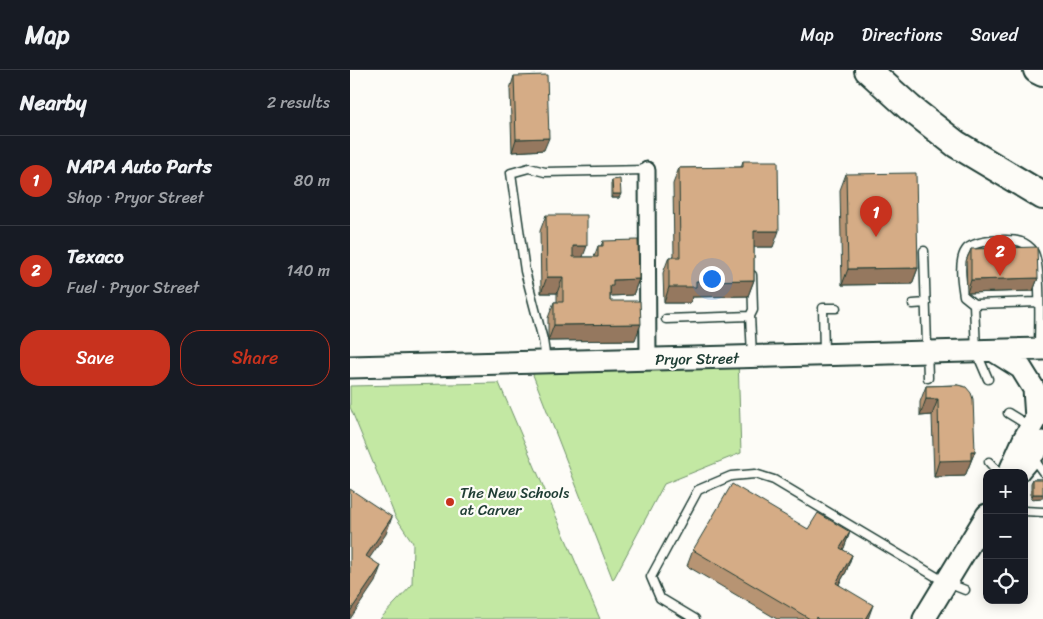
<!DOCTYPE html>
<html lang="en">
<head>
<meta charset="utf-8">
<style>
  body { margin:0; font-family:Sriracha,sans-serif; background:#242831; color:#f1f3f6 }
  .controls { position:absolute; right:15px; bottom:15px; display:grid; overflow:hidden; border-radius:10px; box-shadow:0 2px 12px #0003 }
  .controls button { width:45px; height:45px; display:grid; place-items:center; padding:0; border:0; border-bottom:1px solid #363941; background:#171b24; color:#f1f3f6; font:25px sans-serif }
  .you { position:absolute; left:361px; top:208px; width:18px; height:18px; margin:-12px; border:4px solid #fff; border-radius:50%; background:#1a73e8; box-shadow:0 0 0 8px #1a73e833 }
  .badge { display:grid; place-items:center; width:32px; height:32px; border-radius:50%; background:#c8321e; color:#fff; font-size:16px; font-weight:700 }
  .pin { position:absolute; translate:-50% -41px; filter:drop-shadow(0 1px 2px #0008) }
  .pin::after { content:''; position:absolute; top:26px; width:18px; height:15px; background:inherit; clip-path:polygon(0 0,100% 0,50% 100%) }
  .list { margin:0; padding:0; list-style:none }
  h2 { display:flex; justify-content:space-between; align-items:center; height:65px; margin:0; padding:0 20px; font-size:21px }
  h2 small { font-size:16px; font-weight:400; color:#9ea1a6 }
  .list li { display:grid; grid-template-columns:32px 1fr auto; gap:15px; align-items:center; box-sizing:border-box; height:90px; padding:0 20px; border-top:1px solid #363941 }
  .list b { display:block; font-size:19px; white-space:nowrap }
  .list p { margin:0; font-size:16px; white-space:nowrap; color:#9ea1a6 }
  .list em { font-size:16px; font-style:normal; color:#9ea1a6 }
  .actions { display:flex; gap:10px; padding:15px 20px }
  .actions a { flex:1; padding:11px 0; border:1px solid #c8321e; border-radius:20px; text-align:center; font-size:18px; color:#c8321e }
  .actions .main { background:#c8321e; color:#fff }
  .icon { flex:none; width:28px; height:28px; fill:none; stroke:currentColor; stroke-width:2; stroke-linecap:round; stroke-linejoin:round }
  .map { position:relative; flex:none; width:693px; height:549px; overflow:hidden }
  header { display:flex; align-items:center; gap:30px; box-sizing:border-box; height:70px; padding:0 25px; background:#171b24; border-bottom:1px solid #363941 }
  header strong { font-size:24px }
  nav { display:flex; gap:28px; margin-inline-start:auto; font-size:18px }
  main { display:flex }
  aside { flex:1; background:#171b24 }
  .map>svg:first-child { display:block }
  .green { fill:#c3e8a3; stroke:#71926c }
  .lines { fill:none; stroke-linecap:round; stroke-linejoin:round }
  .lane-casing { stroke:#1f3d34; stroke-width:11 }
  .street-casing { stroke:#1f3d34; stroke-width:19 }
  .secondary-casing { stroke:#1f3d34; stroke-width:25 }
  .highway-casing { stroke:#1f3d34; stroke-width:30 }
  .lane { stroke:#fdfcf7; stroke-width:8 }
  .street { stroke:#fdfcf7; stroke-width:15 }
  .secondary { stroke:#fdfcf7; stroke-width:21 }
  .highway { stroke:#fdfcf7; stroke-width:26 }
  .wall { fill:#b79473; stroke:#1f3d34 }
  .shaded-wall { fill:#95785e; stroke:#1f3d34 }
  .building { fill:#d5ac86; stroke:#1f3d34 }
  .poi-dot { fill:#c8321e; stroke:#fdfcf7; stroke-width:2 }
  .labels { text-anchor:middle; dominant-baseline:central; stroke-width:4.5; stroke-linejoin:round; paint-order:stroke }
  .street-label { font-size:15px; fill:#1f3d34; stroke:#fdfcf7 }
  .poi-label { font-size:15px; fill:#1f3d34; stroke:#fdfcf7; text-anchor:start }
</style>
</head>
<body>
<header>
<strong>Map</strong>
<nav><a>Map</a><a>Directions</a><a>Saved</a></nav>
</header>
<main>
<aside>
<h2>Nearby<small>2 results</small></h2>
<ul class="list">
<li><span class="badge">1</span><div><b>NAPA Auto Parts</b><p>Shop · Pryor Street</p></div><em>80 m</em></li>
<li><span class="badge">2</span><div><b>Texaco</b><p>Fuel · Pryor Street</p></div><em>140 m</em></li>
</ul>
<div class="actions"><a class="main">Save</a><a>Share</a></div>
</aside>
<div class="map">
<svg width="693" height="549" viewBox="0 0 693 549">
  <rect width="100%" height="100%" fill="#fdfcf7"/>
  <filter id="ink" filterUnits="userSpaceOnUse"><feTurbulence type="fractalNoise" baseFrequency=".02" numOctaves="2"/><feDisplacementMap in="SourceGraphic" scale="10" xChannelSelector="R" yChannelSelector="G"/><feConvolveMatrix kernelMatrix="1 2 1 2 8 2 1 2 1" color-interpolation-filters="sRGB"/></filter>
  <g filter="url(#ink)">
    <path class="green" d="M 388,288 L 391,383 L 314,414 L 263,510 L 178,292 Z
      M 149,313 L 250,549 L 30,549 L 62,515 L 63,473 L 45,446 L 0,337 L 0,316 Z"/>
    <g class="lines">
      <g class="lane-casing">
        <path id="lane" d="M 574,181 L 578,308
          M 688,232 L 624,234 L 614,226 C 612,213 608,191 616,180 C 623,170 660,168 671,172 C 675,173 681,177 683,181 C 692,195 689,258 689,277
          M 563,234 L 576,233
          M 624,234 L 626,281 L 638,309
          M 400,246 L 403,240 L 402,205
          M 316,249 L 400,246 L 402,285
          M 474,283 L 473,238 L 486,238
          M 196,290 L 193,270 L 175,201 L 161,103 L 179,98 L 195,102 L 297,100
          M 658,343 L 679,356
          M 683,388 L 693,402
          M 639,392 L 649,403
          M 674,441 L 693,442
          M 345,549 L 310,528 L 301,507 L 348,420 L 381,406 L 405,404 L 424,410 L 595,512 L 615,520"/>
      </g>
      <g class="street-casing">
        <path id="street" d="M 297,100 L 298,290"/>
      </g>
      <g class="secondary-casing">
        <path id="secondary" d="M 644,281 L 671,298 L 684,319 L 686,348
          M 0,297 L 693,279
          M 659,403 L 674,369 L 693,336
          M 667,403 L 693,372
          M 574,549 L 637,445"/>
      </g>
      <g class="highway-casing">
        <path id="highway" d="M 518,0 L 560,38 L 606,74 L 693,126
          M 687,0 L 693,3"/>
      </g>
      <use href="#lane" class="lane"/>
      <use href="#street" class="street"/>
      <use href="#secondary" class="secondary"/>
      <use href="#highway" class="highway"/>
    </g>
    <path class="wall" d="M 164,6 L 194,80 L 162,82 L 160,19 Z
      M 393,91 L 423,177 L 404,177 L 404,210 L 398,226 L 342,227 L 340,233 L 314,233 L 313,203 L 319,187 L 324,187 L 323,114 L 329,98 L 391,97 Z
      M 496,104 L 568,198 L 562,214 L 492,215 L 490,120 Z
      M 262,110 L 269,128 L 261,128 L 261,114 Z
      M 196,145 L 233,187 L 244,187 L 248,176 L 251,176 L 253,171 L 289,209 L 283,225 L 260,226 L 260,231 L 285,270 L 198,271 L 198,248 L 204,232 L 207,232 L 207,223 L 191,223 L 190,161 Z
      M 621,179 L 688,208 L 683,221 L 617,223 L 616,191 Z
      M 608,315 L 625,381 L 615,406 L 584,407 L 582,345 L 570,346 L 570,332 L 576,316 Z
      M 683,409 L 693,409 L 681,429 L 681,413 Z
      M 458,459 L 500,462 L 493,480 L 502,485 L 496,502 L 489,514 L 518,549 L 427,549 L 337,496 L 343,480 Z"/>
    <path class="shaded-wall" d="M 199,68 L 194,80 L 162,82 L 166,69 Z
      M 263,124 L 271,124 L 269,128 L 261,128 Z
      M 404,161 L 429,161 L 423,177 L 398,177 Z
      M 223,176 L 237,176 L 231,192 L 217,192 Z
      M 568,198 L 562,214 L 492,215 L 498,199 Z
      M 197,207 L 213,207 L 207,223 L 191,223 Z
      M 688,208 L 683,221 L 617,223 L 621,210 Z
      M 289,209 L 283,225 L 260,226 L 260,216 L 263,210 Z
      M 404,210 L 398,226 L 342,227 L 340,233 L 314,233 L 319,217 L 346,211 Z
      M 291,254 L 285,270 L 198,271 L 204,255 Z
      M 576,329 L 588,329 L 582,345 L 570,346 Z
      M 621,381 L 625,381 L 615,406 L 584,407 L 589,391 Z
      M 683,424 L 693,424 L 693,428 L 681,429 Z
      M 42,447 L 36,464 L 10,502 L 16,486 Z
      M 500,462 L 494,478 L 484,494 L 490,478 Z
      M 502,485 L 496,502 L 480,529 L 486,513 Z
      M 31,496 L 25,512 L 0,549 L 0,543 L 1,540 Z
      M 523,535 L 518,549 L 515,549 Z"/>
    <path class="building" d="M 197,5 L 199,68 L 166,69 L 164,6 Z
      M 393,91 L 428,91 L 429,161 L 404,161 L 404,210 L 346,211 L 346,217 L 319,217 L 319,187 L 330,187 L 329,98 L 393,97 Z
      M 566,103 L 568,198 L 498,199 L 496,104 Z
      M 270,109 L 271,124 L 263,124 L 262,110 Z
      M 196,145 L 237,145 L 237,176 L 223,176 L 223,187 L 248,187 L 248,176 L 253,176 L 253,171 L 288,170 L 289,209 L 263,210 L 263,216 L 260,216 L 260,231 L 290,231 L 291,254 L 204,255 L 204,232 L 213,232 L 213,207 L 197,207 Z
      M 687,177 L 688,208 L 621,210 L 621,179 Z
      M 608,315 L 616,317 L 621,323 L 623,329 L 625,381 L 621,381 L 621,390 L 589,391 L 588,329 L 576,329 L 576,316 Z
      M 683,409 L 693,409 L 693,424 L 683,424 Z
      M 382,414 L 458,459 L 468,443 L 500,462 L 490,478 L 502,485 L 486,513 L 523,535 L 515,549 L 468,549 L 466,547 L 465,549 L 460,549 L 343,480 Z
      M 0,419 L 42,447 L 16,486 L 31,496 L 1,540 L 0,539 Z"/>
  </g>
  <circle class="poi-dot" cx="100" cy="432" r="5"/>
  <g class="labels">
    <g class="street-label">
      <text transform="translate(347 289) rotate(-1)">Pryor Street</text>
    </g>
    <g class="poi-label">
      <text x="110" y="423">The New Schools<tspan x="110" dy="17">at Carver</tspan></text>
    </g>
  </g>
</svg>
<div class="controls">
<button>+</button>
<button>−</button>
<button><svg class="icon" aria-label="locate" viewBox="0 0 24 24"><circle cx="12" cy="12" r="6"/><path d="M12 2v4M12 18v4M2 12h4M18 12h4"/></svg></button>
</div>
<div class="you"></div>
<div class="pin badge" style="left:526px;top:167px">1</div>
<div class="pin badge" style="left:650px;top:206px">2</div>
</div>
</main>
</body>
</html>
